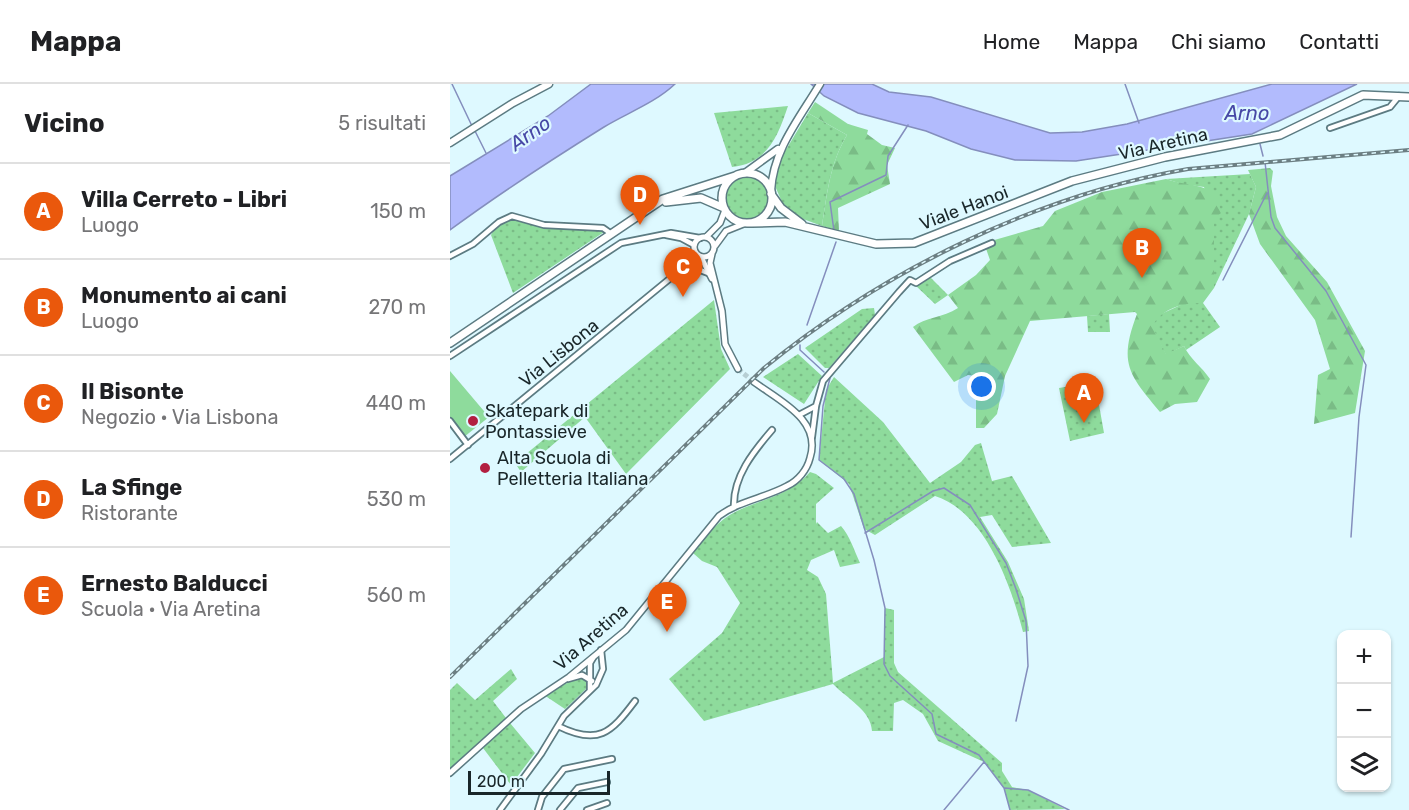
<!DOCTYPE html>
<html lang="it">
<head>
<meta charset="utf-8">
<style>
  body { margin:0; font-family:Rubik,sans-serif; background:#f6f6f6; color:#202124 }
  .controls { position:absolute; right:18px; bottom:18px; display:grid; overflow:hidden; border-radius:12px; box-shadow:0 2px 4px #0004 }
  .controls button { width:54px; height:54px; display:grid; place-items:center; padding:0; border:0; border-bottom:2px solid #e0e0e0; background:#fff; color:#202124; font:30px sans-serif }
  .scale { position:absolute; left:18px; bottom:15px; width:142px; box-sizing:border-box; padding-left:6px; border:3px solid #192629; border-top:0; font-size:16px; line-height:21px; white-space:nowrap; color:#192629; -webkit-text-stroke:4px #def9ff; paint-order:stroke }
  .you { position:absolute; left:532px; top:303px; width:21px; height:21px; margin:-15px; border:4px solid #fff; border-radius:50%; background:#1a73e8; box-shadow:0 0 0 9px #1a73e833 }
  .badge { display:grid; place-items:center; width:39px; height:39px; border-radius:50%; background:#ea580c; color:#fff; font-size:20px; font-weight:700 }
  .pin { position:absolute; translate:-50% -50px; filter:drop-shadow(0 2px 3px #0008) }
  .pin::after { content:''; position:absolute; top:32px; width:21px; height:18px; background:inherit; clip-path:polygon(0 0,100% 0,50% 100%) }
  .list { margin:0; padding:0; list-style:none }
  h2 { display:flex; justify-content:space-between; align-items:center; height:78px; margin:0; padding:0 24px; font-size:26px }
  h2 small { font-size:20px; font-weight:400; color:#757577 }
  .list li { display:grid; grid-template-columns:39px 1fr auto; gap:18px; align-items:center; box-sizing:border-box; height:96px; padding:0 24px; border-top:2px solid #e0e0e0 }
  .list b { display:block; font-size:22px; white-space:nowrap }
  .list p { margin:0; font-size:20px; white-space:nowrap; color:#757577 }
  .list em { font-size:20px; font-style:normal; color:#757577 }
  .icon { flex:none; width:33px; height:33px; fill:none; stroke:currentColor; stroke-width:2; stroke-linecap:round; stroke-linejoin:round }
  .map { position:relative; flex:none; width:959px; height:726px; overflow:hidden }
  header { display:flex; align-items:center; gap:36px; box-sizing:border-box; height:84px; padding:0 30px; background:#fff; border-bottom:2px solid #e0e0e0 }
  header strong { font-size:28px }
  nav { display:flex; gap:33px; margin-inline-start:auto; font-size:21px }
  main { display:flex }
  aside { flex:1; background:#fff }
  .map>svg:first-child { display:block }
  .grass { fill:url(#grass-dots) }
  .forest { fill:url(#forest-firs) }
  .park { fill:#8edb9c }
  .water { fill:#b2bbfd; stroke:#848ebd; stroke-width:1.5 }
  .lines { fill:none; stroke-linecap:round; stroke-linejoin:round }
  .stream { stroke:#848ebd; stroke-width:1.5 }
  .tertiary-tunnel { stroke:#b7cfd4; stroke-width:5; stroke-dasharray:5 2.5; stroke-linecap:butt }
  .minor-casing { stroke:#5c7b82; stroke-width:8 }
  .tertiary-casing { stroke:#5c7b82; stroke-width:8 }
  .secondary-casing { stroke:#5c7b82; stroke-width:9 }
  .primary-casing { stroke:#5c7b82; stroke-width:10 }
  .minor { stroke:#fff; stroke-width:4.5 }
  .tertiary { stroke:#fff; stroke-width:5 }
  .secondary { stroke:#fff; stroke-width:6 }
  .primary { stroke:#fff; stroke-width:7 }
  .rail-casing { stroke:#6c7f83; stroke-width:4 }
  .rail { stroke:#def9ff; stroke-width:1.5; stroke-dasharray:4.5; stroke-linecap:butt }
  .poi-dot { fill:#b21f40; stroke:#def9ff; stroke-width:2 }
  .labels { text-anchor:middle; dominant-baseline:central; stroke-width:4.5; stroke-linejoin:round; paint-order:stroke }
  .street-label { font-size:18px; fill:#192629; stroke:#def9ff }
  .poi-label { font-size:18px; fill:#192629; stroke:#def9ff; text-anchor:start }
  .water-label { font-size:20px; font-style:italic; fill:#4748a6; stroke:#def9ff }
</style>
</head>
<body>
<header>
<strong>Mappa</strong>
<nav><a>Home</a><a>Mappa</a><a>Chi siamo</a><a>Contatti</a></nav>
</header>
<main>
<aside>
<h2>Vicino<small>5 risultati</small></h2>
<ul class="list">
<li><span class="badge">A</span><div><b>Villa Cerreto - Libri</b><p>Luogo</p></div><em>150 m</em></li>
<li><span class="badge">B</span><div><b>Monumento ai cani</b><p>Luogo</p></div><em>270 m</em></li>
<li><span class="badge">C</span><div><b>Il Bisonte</b><p>Negozio · Via Lisbona</p></div><em>440 m</em></li>
<li><span class="badge">D</span><div><b>La Sfinge</b><p>Ristorante</p></div><em>530 m</em></li>
<li><span class="badge">E</span><div><b>Ernesto Balducci</b><p>Scuola · Via Aretina</p></div><em>560 m</em></li>
</ul>
</aside>
<div class="map">
<svg width="959" height="726" viewBox="0 0 959 726">
  <defs>
    <pattern id="grass-dots" width="8" height="8" patternUnits="userSpaceOnUse" patternTransform="scale(1.5)"><rect width="8" height="8" fill="#8edb9c"/><path d="M2 2h.1M6 6h.1" fill="none" stroke="#7abc86" stroke-width="1.8" stroke-linecap="round"/></pattern>
    <pattern id="forest-firs" width="22" height="20" patternUnits="userSpaceOnUse" patternTransform="scale(1.5)"><rect width="22" height="20" fill="#8edb9c"/><path d="M5 1l3.5 6h-7zM16 11l3.5 6h-7z" fill="#7abc86"/></pattern>
  </defs>
  <rect width="100%" height="100%" fill="#def9ff"/>
  <path class="grass" d="M 338,22 C 328,52 317,80 282,83 L 264,29 Z
    M 358,29 L 397,51 C 380,79 377,110 372,142 L 345,132 L 332,118 L 325,102 L 325,84 Z
    M 800,90 L 806,103 L 799,130 L 764,204 L 764,135 L 754,103 L 732,100 L 716,95 Z
    M276 114a21 21 0 1 1 42 0a21 21 0 1 1-42 0Z
    M 59,135 L 69,135 L 95,143 L 151,146 L 154,148 L 63,209 L 41,151 L 44,146 Z
    M 478,191 L 498,211 L 485,220 L 465,201 Z
    M 264,216 L 271,265 L 280,285 L 176,390 L 135,333 L 71,388 L 65,379 Z
    M 735,219 L 753,219 L 770,243 L 736,266 L 734,262 L 716,271 L 701,242 L 709,231 Z
    M 424,224 L 425,231 L 379,284 L 375,284 L 355,264 L 412,225 Z
    M 659,230 L 660,248 L 638,248 L 637,232 Z
    M 348,270 L 372,292 L 354,320 L 313,293 Z
    M 384,293 L 433,338 L 480,399 L 511,378 L 525,361 L 531,359 L 542,397 L 562,392 L 601,459 L 562,463 L 542,431 L 530,433 L 558,478 L 574,515 L 579,547 L 573,548 C 561,501 535,428 485,412 L 425,451 L 414,445 L 399,400 L 369,376 L 376,306 Z
    M 645,298 L 654,349 L 620,357 L 609,304 Z
    M 360,388 L 366,390 L 384,404 L 366,420 L 366,440 L 367,438 L 378,449 L 391,442 C 400,452 404,466 410,479 L 390,483 L 384,466 L 361,476 L 357,486 L 368,493 L 376,510 L 383,599 L 434,573 L 435,524 L 444,526 L 444,579 L 448,588 L 552,679 L 552,687 L 562,703 L 578,706 L 615,725 L 560,726 L 554,704 L 534,678 L 488,657 L 473,630 L 453,616 L 444,619 L 443,647 L 422,647 C 421,626 396,614 383,600 L 254,637 L 219,595 L 272,549 L 290,519 L 267,483 L 252,477 L 243,469 C 255,453 268,436 287,427 C 314,414 339,412 360,388 Z
    M 61,585 L 67,595 L 43,617 L 56,634 L 0,686 L 0,606 L 7,599 L 25,616 Z
    M 129,593 L 138,597 L 138,603 L 115,625 L 94,611 Z
    M 60,639 L 85,669 L 61,701 L 33,664 Z"/>
  <path class="forest" d="M 365,18 L 398,40 L 418,46 L 417,50 L 432,61 L 445,64 L 437,81 L 440,100 L 388,124 L 389,147 L 372,142 C 377,110 380,79 397,51 L 358,29 Z
    M 820,84 L 823,87 L 821,102 L 827,133 L 836,152 L 877,198 L 915,267 L 905,329 L 864,340 L 868,291 L 880,285 L 865,236 L 810,160 L 799,130 L 806,103 L 798,86 Z
    M 716,95 C 741,104 766,96 771,129 L 764,135 L 764,204 L 753,219 C 732,219 713,224 702,242 L 716,270 L 734,262 C 740,275 752,283 760,295 L 747,318 L 725,320 L 710,328 C 679,290 668,280 687,230 L 685,228 L 580,237 L 555,292 L 547,330 L 534,344 L 526,344 L 526,292 L 518,291 L 504,298 L 463,243 C 475,233 493,234 508,224 L 498,211 L 526,191 L 540,176 L 534,159 L 593,142 L 605,127 L 652,108 Z"/>
  <path class="park" d="M 0,287 L 39,333 L 14,353 L 12,347 L 0,335 Z"/>
  <path class="water" d="M 141,0 L 225,0 C 205,19 177,29 154,43 C 101,76 50,109 0,146 L 0,92 L 98,32 Z
    M 361,0 L 422,0 L 439,8 L 481,13 L 600,49 L 632,48 L 677,40 L 822,0 L 907,0 L 802,50 L 626,77 L 565,76 L 521,65 L 476,47 L 408,29 L 374,12 Z"/>
  <g class="lines">
    <path class="stream" d="M 2,0 L 22,42
      M 675,0 L 689,39
      M 25,47 L 36,69
      M 810,60 L 813,72
      M 815,78 L 821,133 L 825,144 L 876,207 L 916,281 L 909,333 L 901,453
      M 384,147 L 380,118 L 436,91 L 438,72 L 458,41
      M 773,196 L 817,109
      M 357,241 L 386,158
      M 350,261 L 350,266 L 374,288
      M 380,294 L 373,322 L 369,376 L 394,395 L 404,410 L 424,476 L 435,524 L 434,580 L 440,592 L 482,630 L 486,650 L 529,671 L 554,704 L 560,726
      M 415,449 L 483,407 L 494,404 L 520,421 L 556,479 L 566,505 L 576,537 L 578,582 L 566,637
      M 555,704 L 578,706 L 619,726
      M 494,726 L 534,678"/>
    <path class="tertiary-tunnel" d="M 288,285 L 304,298"/>
    <g class="minor-casing">
      <path id="minor" d="M 880,44 L 940,23 L 949,12
        M 216,151 L 231,154 L 244,161
        M 0,172 L 23,160 L 49,138 L 62,132 L 94,141 L 153,144 L 160,149
        M 237,179 L 244,166
        M 232,186 L 245,184 L 258,189
        M 0,272 L 171,159 L 221,149 L 250,154
        M 349,331 L 366,322
        M 0,337 L 18,361
        M 362,353 L 366,322 L 373,297 L 449,208 L 460,196 L 466,199 L 500,177 L 542,159
        M 0,375 L 234,183 L 251,173
        M 284,422 C 283,393 303,368 322,346
        M 118,595 L 132,591 L 142,597
        M 140,606 L 140,579 L 143,574
        M 108,642 C 148,662 161,649 185,617
        M 50,726 L 91,670 L 114,632 L 146,601 L 153,585 L 151,566
        M 88,726 L 92,713 L 114,685 L 162,675
        M 110,726 L 128,704 L 157,698
        M 137,726 L 157,719"/>
    </g>
    <g class="tertiary-casing">
      <path id="tertiary" d="M244 163a10 10 0 1 1 20 0a10 10 0 1 1-20 0Z
        M 256,153 L 270,139 L 275,126
        M 265,162 L 276,147 L 296,139
        M 262,170 L 260,179 L 272,227 L 275,260 L 288,285
        M 251,173 L 262,195
        M 0,689 L 71,625 L 119,593 L 176,546 L 269,432 C 289,417 315,414 337,402 C 348,397 357,386 360,374 C 372,336 330,317 304,298"/>
    </g>
    <g class="secondary-casing">
      <path id="secondary" d="M 0,59 L 63,19 L 99,0
        M 295,89 L 328,65
        M 321,107 C 323,66 349,35 370,0"/>
    </g>
    <g class="primary-casing">
      <path id="primary" d="M272 114a25 25 0 1 1 50 0a25 25 0 1 1-50 0Z
        M 321,110 L 331,124 L 352,140
        M 216,118 L 251,114 L 274,124
        M 302,139 L 335,138 L 426,160 L 464,159 L 622,97 L 715,73 L 830,51 L 913,11 L 959,13
        M 0,259 L 213,115 L 285,92"/>
    </g>
    <use href="#minor" class="minor"/>
    <use href="#tertiary" class="tertiary"/>
    <use href="#secondary" class="secondary"/>
    <use href="#primary" class="primary"/>
    <g class="rail-casing">
      <path id="rail" d="M 0,593 L 314,284 C 433,187 587,111 738,85 L 959,66"/>
    </g>
    <use href="#rail" class="rail"/>
  </g>
  <g class="poi-dot">
    <circle cx="23" cy="337" r="6"/>
    <circle cx="35" cy="384" r="6"/>
  </g>
  <g class="labels">
    <g class="street-label">
      <text transform="translate(713 60) rotate(-13)">Via Aretina</text>
      <text transform="translate(514 124) rotate(-21)">Viale Hanoi</text>
      <text transform="translate(109 269) rotate(-39)">Via Lisbona</text>
      <text transform="translate(141 553) rotate(-41)">Via Aretina</text>
    </g>
    <g class="poi-label">
      <text x="35" y="327">Skatepark di<tspan x="35" dy="21">Pontassieve</tspan></text>
      <text x="47" y="374">Alta Scuola di<tspan x="47" dy="21">Pelletteria Italiana</tspan></text>
    </g>
    <g class="water-label">
      <text x="797" y="29">Arno</text>
      <text transform="translate(80 49) rotate(-35)">Arno</text>
    </g>
  </g>
</svg>
<div class="controls">
<button>+</button>
<button>−</button>
<button><svg class="icon" aria-label="layers" viewBox="0 0 24 24"><path d="M12 4l9 5-9 5-9-5zM3 14l9 5 9-5"/></svg></button>
</div>
<div class="scale">200 m</div>
<div class="you"></div>
<div class="pin badge" style="left:634px;top:339px">A</div>
<div class="pin badge" style="left:692px;top:194px">B</div>
<div class="pin badge" style="left:233px;top:213px">C</div>
<div class="pin badge" style="left:190px;top:141px">D</div>
<div class="pin badge" style="left:217px;top:548px">E</div>
</div>
</main>
</body>
</html>
